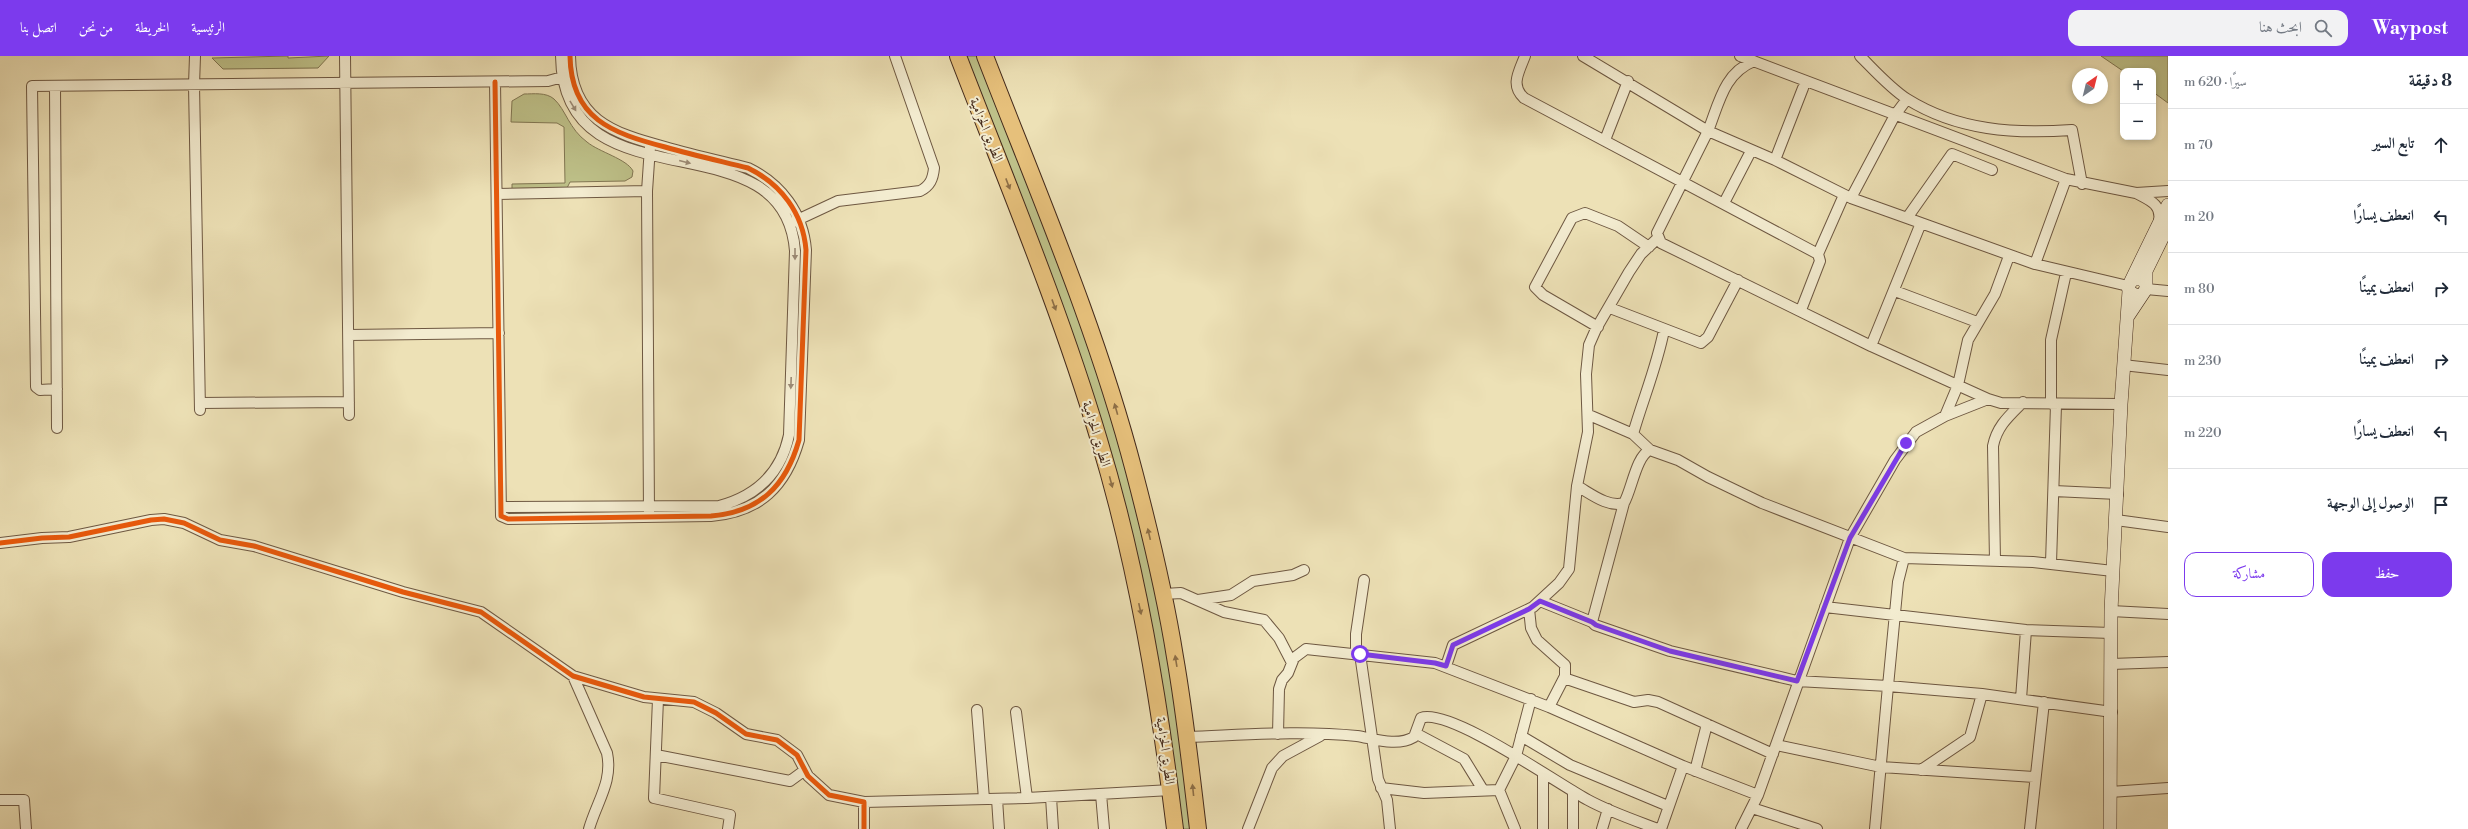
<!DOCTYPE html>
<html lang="ar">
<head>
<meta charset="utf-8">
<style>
  body { margin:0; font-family:"Libre Bodoni",Amiri,serif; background:#f2f2f3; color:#1f2937; direction:rtl }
  .controls { position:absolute; right:12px; top:12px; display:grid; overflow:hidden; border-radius:8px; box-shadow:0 2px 6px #0003 }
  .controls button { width:36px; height:36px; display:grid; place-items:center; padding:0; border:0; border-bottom:1px solid #e0e1e3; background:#fff; color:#1f2937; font:20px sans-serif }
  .compass { position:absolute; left:2072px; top:12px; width:36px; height:36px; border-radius:50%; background:#fff; box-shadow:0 2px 6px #0003; rotate:35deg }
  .stop { position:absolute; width:12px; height:12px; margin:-9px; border:3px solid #7c3aed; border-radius:50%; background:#fff }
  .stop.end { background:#7c3aed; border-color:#fff; box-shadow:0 1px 4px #0008 }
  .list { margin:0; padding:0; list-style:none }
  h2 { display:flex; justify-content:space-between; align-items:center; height:52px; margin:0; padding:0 16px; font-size:17px }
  h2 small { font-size:13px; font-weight:400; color:#747a83 }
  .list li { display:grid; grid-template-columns:26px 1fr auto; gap:12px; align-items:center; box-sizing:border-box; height:72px; padding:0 16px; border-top:1px solid #e0e1e3 }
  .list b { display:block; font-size:15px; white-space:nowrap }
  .list em { font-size:13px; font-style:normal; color:#747a83 }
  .actions { display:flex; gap:8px; padding:12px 16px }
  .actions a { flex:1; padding:9px 0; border:1px solid #7c3aed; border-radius:12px; text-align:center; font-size:14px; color:#7c3aed }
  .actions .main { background:#7c3aed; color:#fff }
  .icon { flex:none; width:22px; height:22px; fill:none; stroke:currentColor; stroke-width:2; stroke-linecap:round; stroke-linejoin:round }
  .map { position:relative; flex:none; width:2168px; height:773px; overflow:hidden; direction:ltr }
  header { display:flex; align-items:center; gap:24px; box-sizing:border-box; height:56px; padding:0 20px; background:#7c3aed; color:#fff }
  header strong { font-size:19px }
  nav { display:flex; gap:22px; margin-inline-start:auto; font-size:14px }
  .search { width:280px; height:36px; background:#f2f2f3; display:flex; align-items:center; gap:10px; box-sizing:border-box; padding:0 14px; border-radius:12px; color:#747a83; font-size:15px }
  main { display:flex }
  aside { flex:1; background:#fff }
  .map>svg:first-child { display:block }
  .green { fill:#bec189; stroke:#817652 }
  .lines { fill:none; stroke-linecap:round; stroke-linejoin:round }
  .minor-casing { stroke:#6e5842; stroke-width:12 }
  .secondary-casing { stroke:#442a1b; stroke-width:14 }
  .trunk-casing { stroke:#442a1b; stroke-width:18 }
  .minor { stroke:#f3ecd0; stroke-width:10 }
  .secondary { stroke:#f3ecd0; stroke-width:13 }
  .trunk { stroke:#e6c07b; stroke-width:16 }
  .cycleway-casing { stroke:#f3ecd0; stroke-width:8 }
  .cycleway { stroke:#e8590c; stroke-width:5 }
  .oneway { fill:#9c8b76 }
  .oneway2 { fill:#8d6e46 }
  .route { stroke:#7c3aed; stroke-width:5 }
  .labels { text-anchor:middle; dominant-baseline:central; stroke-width:4; stroke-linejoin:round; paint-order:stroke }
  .street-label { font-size:14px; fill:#442a1b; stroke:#f3ecd0 }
</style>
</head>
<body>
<header>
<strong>Waypost</strong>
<div class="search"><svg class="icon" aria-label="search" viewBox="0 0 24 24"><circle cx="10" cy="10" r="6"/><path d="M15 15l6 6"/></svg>ابحث هنا</div>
<nav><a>الرئيسية</a><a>الخريطة</a><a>من نحن</a><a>اتصل بنا</a></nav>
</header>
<main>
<aside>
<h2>8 دقيقة<small>سيرًا · 620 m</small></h2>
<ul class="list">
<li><svg class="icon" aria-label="ahead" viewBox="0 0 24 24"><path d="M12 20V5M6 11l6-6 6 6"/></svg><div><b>تابع السير</b></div><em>70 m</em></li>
<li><svg class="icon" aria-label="left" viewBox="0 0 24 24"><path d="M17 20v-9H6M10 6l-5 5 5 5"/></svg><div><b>انعطف يسارًا</b></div><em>20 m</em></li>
<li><svg class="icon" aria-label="right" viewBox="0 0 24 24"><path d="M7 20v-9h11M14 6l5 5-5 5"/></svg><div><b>انعطف يمينًا</b></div><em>80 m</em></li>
<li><svg class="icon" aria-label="right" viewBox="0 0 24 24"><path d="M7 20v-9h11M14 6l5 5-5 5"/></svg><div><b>انعطف يمينًا</b></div><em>230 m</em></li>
<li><svg class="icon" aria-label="left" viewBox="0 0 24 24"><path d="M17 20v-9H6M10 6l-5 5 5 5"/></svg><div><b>انعطف يسارًا</b></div><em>220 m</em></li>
<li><svg class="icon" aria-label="arrive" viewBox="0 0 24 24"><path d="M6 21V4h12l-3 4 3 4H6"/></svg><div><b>الوصول إلى الوجهة</b></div></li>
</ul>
<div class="actions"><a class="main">حفظ</a><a>مشاركة</a></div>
</aside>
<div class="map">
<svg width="2168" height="773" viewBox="0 0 2168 773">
  <rect width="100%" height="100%" fill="#ede1b6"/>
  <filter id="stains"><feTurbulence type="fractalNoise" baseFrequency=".005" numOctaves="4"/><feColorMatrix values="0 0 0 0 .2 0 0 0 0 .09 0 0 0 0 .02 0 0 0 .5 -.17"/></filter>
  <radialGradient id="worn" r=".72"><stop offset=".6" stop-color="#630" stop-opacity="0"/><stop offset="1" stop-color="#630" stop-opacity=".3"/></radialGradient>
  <path class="green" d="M 288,0 L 288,2 L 329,0 L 318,12 L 223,13 L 212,2 Z
    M 962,0 L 978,0 L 1067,229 L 1121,388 L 1171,597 L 1193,773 L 1179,773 L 1109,403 Z
    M 2101,0 L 2168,0 L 2168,47 L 2153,36 L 2153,15 L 2123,15 Z
    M 524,38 C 533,38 546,36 554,43 C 566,54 569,73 587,86 C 599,96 627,103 633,115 L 632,121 L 625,125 L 570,126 L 567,132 L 512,133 L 512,128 L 565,127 L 564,71 L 557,67 L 511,66 L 512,45 Z"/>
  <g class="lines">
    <g class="minor-casing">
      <path id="minor" d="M 195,0 L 194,29 L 200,354
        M 345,0 L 349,359
        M 1525,0 C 1519,16 1510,29 1524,42 L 1818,198 L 1820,205 L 1801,254
        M 1583,0 L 1708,75 C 1719,47 1724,17 1754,5
        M 1740,0 L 2066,123 L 2136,137
        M 1860,0 C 1875,15 1890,32 1907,43 C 1958,75 2015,78 2072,74 L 2082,128
        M 495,26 L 501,460 L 508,463 L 711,460 C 760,456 786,430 799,384 L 806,194 C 803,157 781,128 748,112 C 720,105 693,99 665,91 C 612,77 571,63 570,0
        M 55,30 L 57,372
        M 1605,84 L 1628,25
        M 1775,104 L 1803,32
        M 1992,114 L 1952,98 L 1907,162 L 2035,208 L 2128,230
        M 497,138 L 647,135
        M 1851,142 L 1895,59 L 1907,43
        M 1724,147 L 1751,95
        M 2159,165 C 2162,148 2149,144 2136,137 L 2168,135
        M 793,166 L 838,145 L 920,135 C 930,130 933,123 934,112 L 895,0
        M 1921,167 L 1871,290 L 1988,343 L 2001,347 L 2121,348
        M 1818,198 L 1844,139
        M 2035,208 L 2066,123
        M 2146,233 L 2168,235
        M 1895,235 L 1977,266
        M 1610,252 L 1701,287 L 1708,281 L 1738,224
        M 1598,271 L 1543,239 L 1535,231 L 1572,162 L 1585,157 L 1618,170 L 1649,191
        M 349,279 L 499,277
        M 1871,290 L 1661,187 L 1657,177 L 1708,75 L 1775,104 L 1851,142 L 1907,162
        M 2123,309 L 2168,314
        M 57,333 L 40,334 L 36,331 L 32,30 L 548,25 L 570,19
        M 200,347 L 349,346
        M 2051,348 L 2051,284 L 2066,217
        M 1589,359 L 1633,378 L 1650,394
        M 1945,360 L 1958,329 L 1968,284 L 1995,238 L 2009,200
        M 1633,378 C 1643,343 1657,310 1664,274
        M 1577,430 C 1590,437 1608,452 1624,447 C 1632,433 1636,400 1650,394 L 1678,404 L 1708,421 L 1762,447 L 1904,502 L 2033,506 L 2113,515
        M 2054,435 L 2118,438
        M 1624,447 L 1592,566 L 1595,569 L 1670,595 L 1797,625 L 1888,630 L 1898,526 L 1904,502
        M 501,451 L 719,450 C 756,440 781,418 789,379 L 795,195 C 785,57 563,156 561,0
        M 649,457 L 647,135 L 650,91
        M 2116,464 L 2168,471
        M 0,487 L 42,482 L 69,481 L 151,464 L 164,463 L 184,467 L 220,484 L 254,490 L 403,536 L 481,556 L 573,620 L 644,641 L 694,646 L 716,657 L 746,678 L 777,684 L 797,699 L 808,720 L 829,739 L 864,746 L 864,773
        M 1995,505 L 1993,390 C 1997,370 2009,360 2023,346
        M 2051,507 L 2056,349
        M 1164,538 L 1181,537 L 1224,556 L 1264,564 L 1279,582 L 1292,607
        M 1198,544 L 1231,539 L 1253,525 L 1293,519 L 1304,514
        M 1540,545 L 1592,566
        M 1825,551 L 2026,574 L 2111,577
        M 1529,553 L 1531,572 L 1537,584 L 1565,609 L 1565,620 L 1549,651
        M 2111,555 L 2168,558
        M 1356,597 L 1356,578 L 1364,524
        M 1360,598 L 1378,723 L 1387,744 L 1390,773
        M 2111,608 L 2168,606
        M 1446,610 L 1453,589 L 1533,551 L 1559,527 L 1569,513 L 1577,430 L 1588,376 L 1586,318 L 1589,289 L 1596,273 L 1629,216 L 1641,198 L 1657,183
        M 573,620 L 607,697 C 613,726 597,745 589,773
        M 1564,622 L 1634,646 L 1648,644 L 1658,646 L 1773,698
        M 658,643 L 654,742 L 730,759 L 728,773
        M 2021,643 L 2026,574
        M 977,654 L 984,743
        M 1016,656 L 1027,742
        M 1278,678 L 1279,633 L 1282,624 L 1288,617 L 1294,602 L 1306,593 L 1435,607 L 1549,651 L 1683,710 L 1661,773
        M 1417,678 L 1464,703 L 1483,734
        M 1521,680 L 1570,709 L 1668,750
        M 1188,681 C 1243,679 1301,674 1357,680 C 1375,683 1397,691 1414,681 L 1421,662 C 1449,651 1558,728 1588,744 C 1610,756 1634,764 1658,773
        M 1776,689 L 1881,711 L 2035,721
        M 656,699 L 790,725 L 805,714
        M 1683,710 L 1758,739
        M 1921,714 L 1970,681 L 1982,638
        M 1695,715 L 1707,668
        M 1543,717 L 1543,773
        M 1381,732 L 1424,737 L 1499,734
        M 1573,735 L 1573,773
        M 2110,736 L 2168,732
        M 1101,738 L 1104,773
        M 1051,741 L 1053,773
        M 997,743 L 999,773
        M 0,744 L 24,744 L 26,773
        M 864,746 L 1027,742 L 1171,734
        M 1752,752 L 1817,773
        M 1248,773 L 1272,712 L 1283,700 L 1320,680
        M 1515,773 L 1499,734 L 1516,700 L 1531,643
        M 1602,773 L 1608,753
        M 1741,773 L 1758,739 L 1850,482 L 1895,404 L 1916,376 L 1945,360 L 1988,343
        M 1875,773 L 1888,630 L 1982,638 L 2112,656
        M 2030,773 L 2044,646"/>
    </g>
    <g class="secondary-casing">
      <path id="secondary" d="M 2131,225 L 2168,149
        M 2146,228 L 2146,215 L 2168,170
        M 2128,260 L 2146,233 L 2146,228 L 2142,223 L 2133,223 L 2128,230 L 2129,235 L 2136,240 L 2142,239
        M 2110,773 L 2111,555 L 2121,348 L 2129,235"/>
    </g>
    <g class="trunk-casing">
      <path id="trunk" d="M 958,0 C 1007,127 1060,253 1099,384 C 1137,509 1159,643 1175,773
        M 985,0 C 1038,137 1097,273 1134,415 C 1150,476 1165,538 1175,601 C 1185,658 1191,715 1198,773"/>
    </g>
    <use href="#minor" class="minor"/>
    <use href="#secondary" class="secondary"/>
    <use href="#trunk" class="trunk"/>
    <g class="cycleway-casing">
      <path id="cycleway" d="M 495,26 L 501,460 L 508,463 L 711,460 C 760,456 786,430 799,384 L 806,194 C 803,157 781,128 748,112 C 720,105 693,99 665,91 C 612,77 571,63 570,0
        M 0,487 L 42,482 L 69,481 L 151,464 L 164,463 L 184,467 L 220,484 L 254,490 L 403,536 L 481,556 L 573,620 L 644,641 L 694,646 L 716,657 L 746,678 L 777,684 L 797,699 L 808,720 L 829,739 L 864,746 L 864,773"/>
    </g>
    <use href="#cycleway" class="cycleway"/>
  </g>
  <defs><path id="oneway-solid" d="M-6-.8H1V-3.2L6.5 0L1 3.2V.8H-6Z"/></defs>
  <g class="oneway">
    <use href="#oneway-solid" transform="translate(573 50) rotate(59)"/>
    <use href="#oneway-solid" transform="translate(685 106) rotate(14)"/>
    <use href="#oneway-solid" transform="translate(795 198) rotate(90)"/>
    <use href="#oneway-solid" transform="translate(791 327) rotate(92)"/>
  </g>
  <g class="oneway2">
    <use href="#oneway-solid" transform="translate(1008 128) rotate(69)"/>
    <use href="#oneway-solid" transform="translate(1054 249) rotate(70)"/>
    <use href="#oneway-solid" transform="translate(1116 353) rotate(-106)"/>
    <use href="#oneway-solid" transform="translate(1111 426) rotate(75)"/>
    <use href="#oneway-solid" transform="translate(1149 478) rotate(-103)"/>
    <use href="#oneway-solid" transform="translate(1140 553) rotate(78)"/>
    <use href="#oneway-solid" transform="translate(1176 605) rotate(-99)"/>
    <use href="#oneway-solid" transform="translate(1193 734) rotate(-96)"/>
  </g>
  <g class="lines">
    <path class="route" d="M 1360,598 L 1435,607 L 1446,610 L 1453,589 L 1529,553 L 1540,545 L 1592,566 L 1596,569 L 1670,595 L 1797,625 L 1850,482 L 1906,387"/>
  </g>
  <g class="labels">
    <g class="street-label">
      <text transform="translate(986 74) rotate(68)">الطريق الحزامية</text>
      <text transform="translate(1096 378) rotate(73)">الطريق الحزامية</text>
      <text transform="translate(1165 695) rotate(82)">الطريق الحزامية</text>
    </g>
  </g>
  <rect width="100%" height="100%" filter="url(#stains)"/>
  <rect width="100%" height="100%" fill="url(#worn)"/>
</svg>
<div class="controls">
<button>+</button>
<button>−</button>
</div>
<svg class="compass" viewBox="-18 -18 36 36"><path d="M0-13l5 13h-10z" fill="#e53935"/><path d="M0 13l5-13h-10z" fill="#747a83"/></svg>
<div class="stop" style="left:1360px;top:598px"></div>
<div class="stop end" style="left:1906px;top:387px"></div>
</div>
</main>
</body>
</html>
